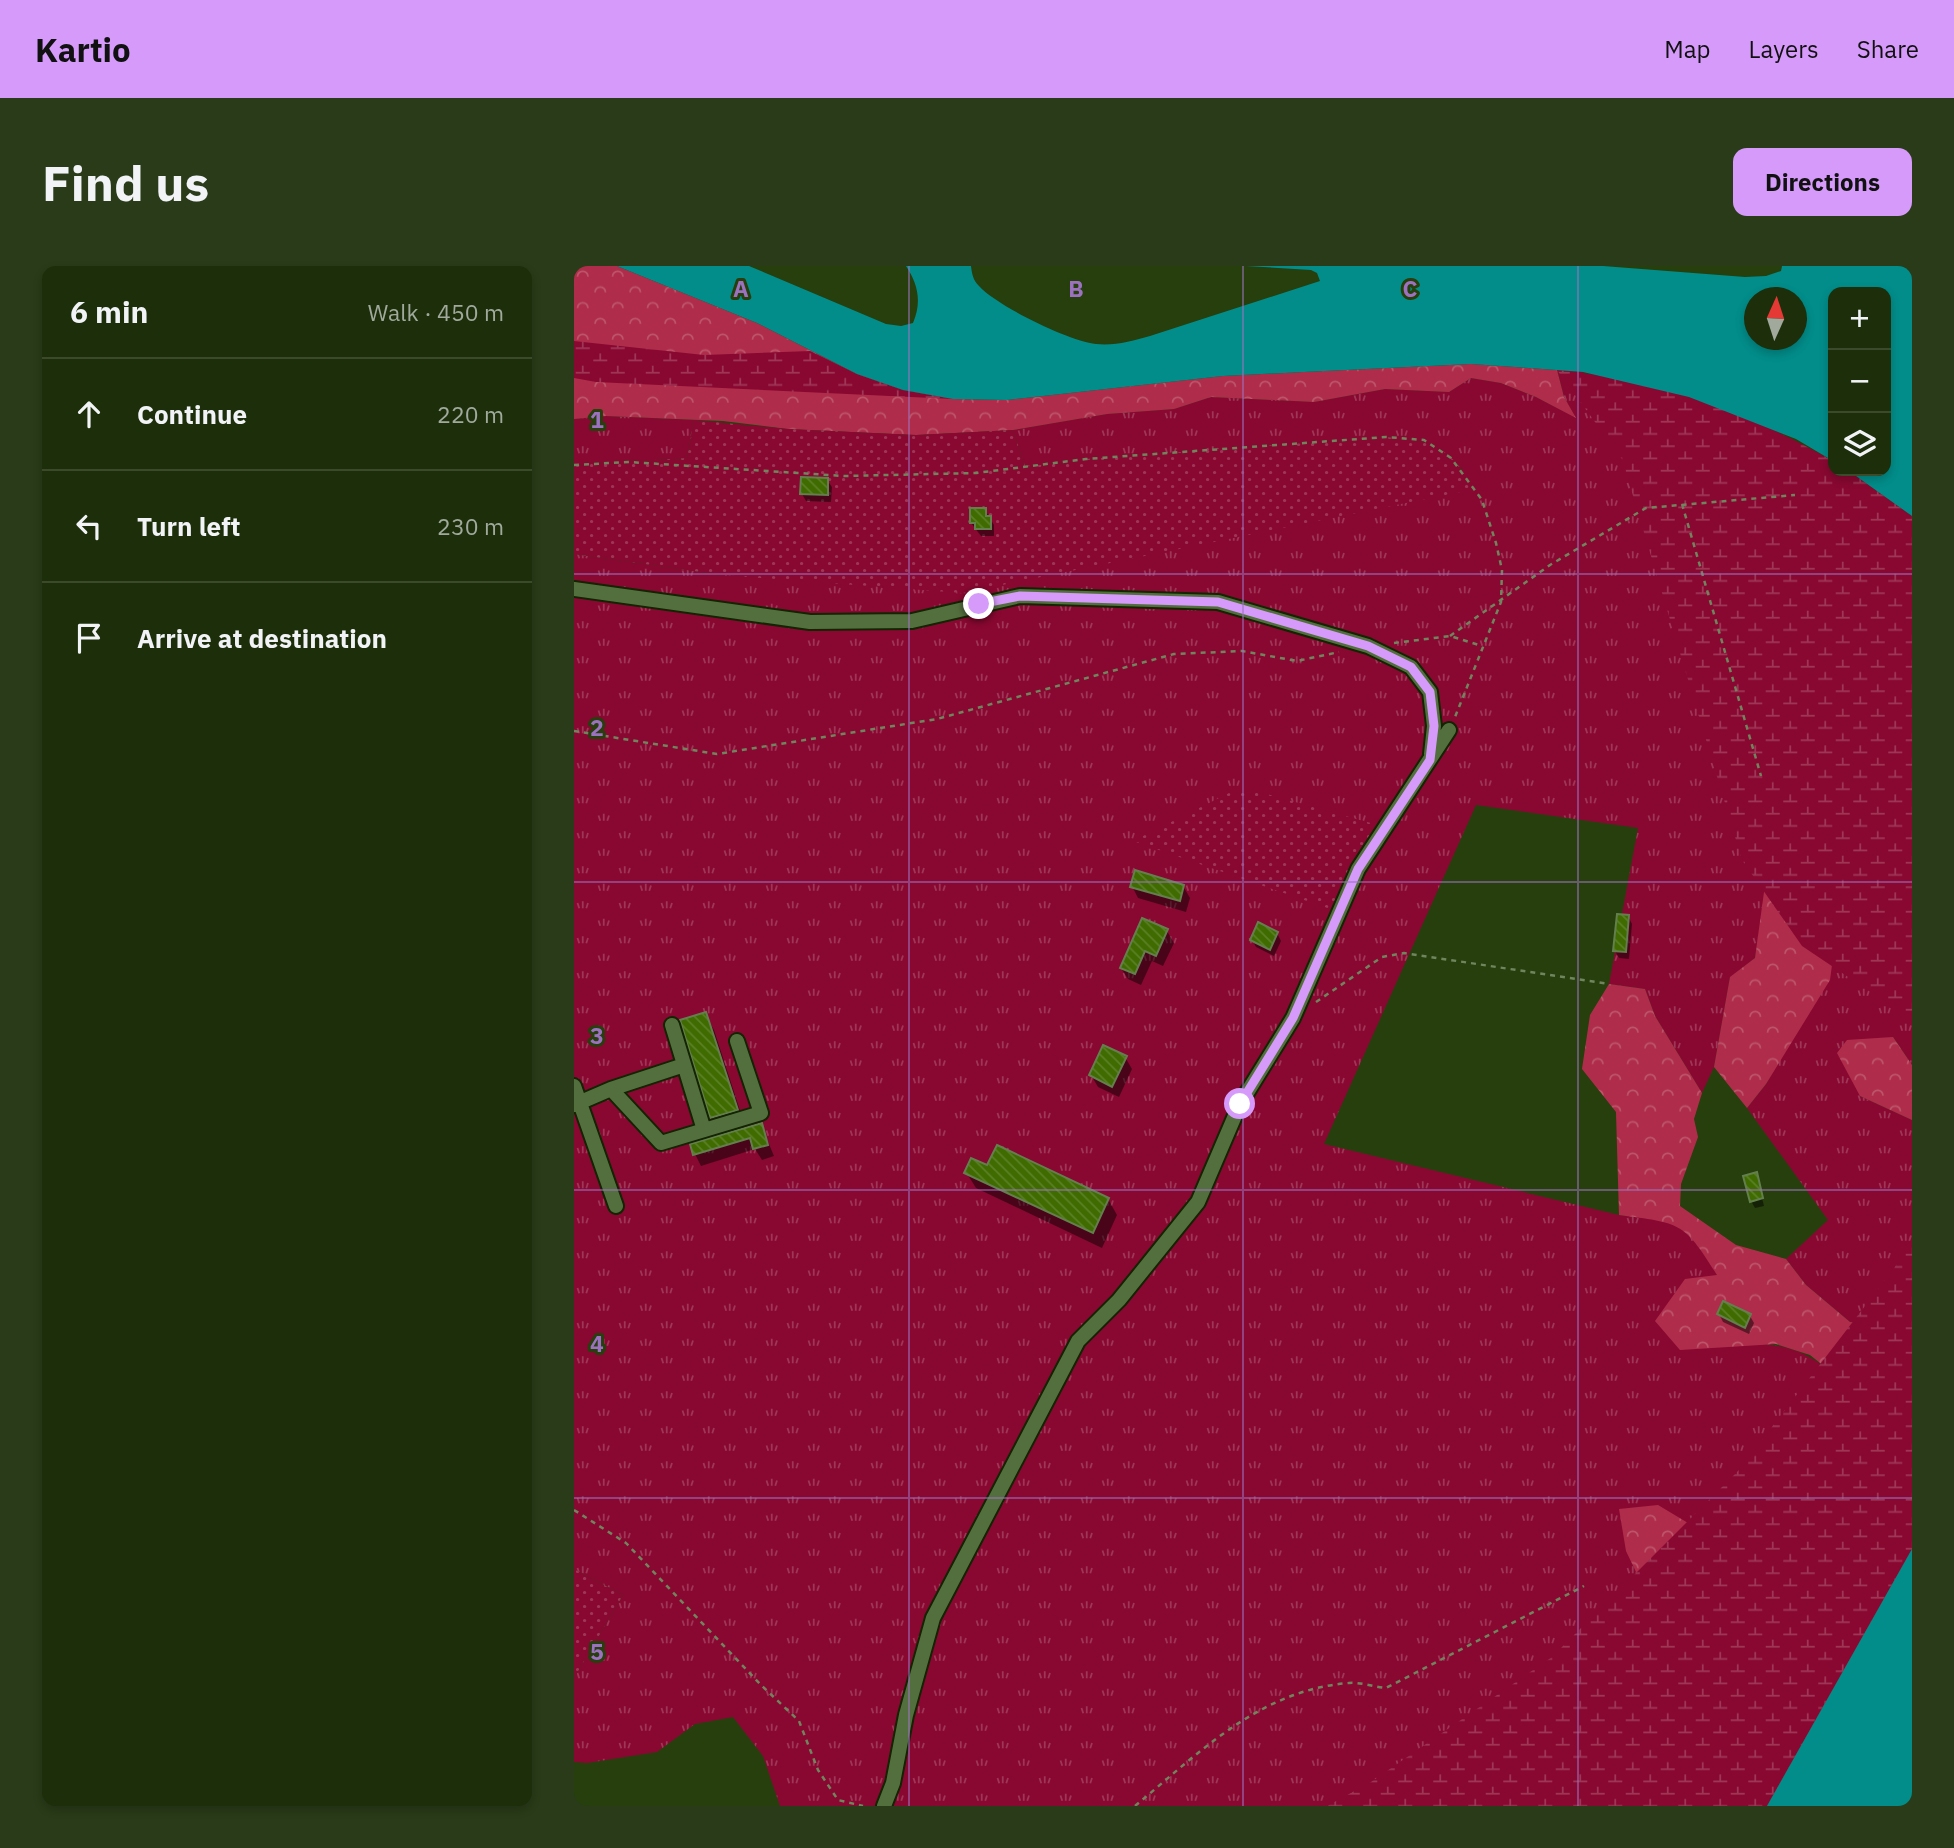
<!DOCTYPE html>
<html lang="en">
<head>
<meta charset="utf-8">
<style>
  body { margin:0; font-family:"IBM Plex Sans",sans-serif; background:#293b18; color:#f1f3f6 }
  .controls { position:absolute; right:21px; top:21px; display:grid; overflow:hidden; border-radius:14px; box-shadow:0 4px 10px #0003 }
  .controls button { width:63px; height:63px; display:grid; place-items:center; padding:0; border:0; border-bottom:2px solid #3a4a2b; background:#1c2f0a; color:#f1f3f6; font:35px sans-serif }
  .compass { position:absolute; left:1170px; top:21px; width:63px; height:63px; border-radius:50%; background:#1c2f0a; box-shadow:0 4px 10px #0003; rotate:3deg }
  .stop { position:absolute; width:21px; height:21px; margin:-16px; border:5px solid #d69bfa; border-radius:50%; background:#fff }
  .stop.end { background:#d69bfa; border-color:#fff; box-shadow:0 2px 7px #0008 }
  .list { margin:0; padding:0; list-style:none }
  h2 { display:flex; justify-content:space-between; align-items:center; height:91px; margin:0; padding:0 28px; font-size:30px }
  h2 small { font-size:23px; font-weight:400; color:#a0a99c }
  .list li { display:grid; grid-template-columns:46px 1fr auto; gap:21px; align-items:center; box-sizing:border-box; height:112px; padding:0 28px; border-top:2px solid #3a4a2b }
  .list b { display:block; font-size:26px; white-space:nowrap }
  .list em { font-size:23px; font-style:normal; color:#a0a99c }
  .icon { flex:none; width:38px; height:38px; fill:none; stroke:currentColor; stroke-width:2; stroke-linecap:round; stroke-linejoin:round }
  .map { position:relative; flex:none; width:1338px; height:1540px; overflow:hidden; border-radius:14px }
  header { display:flex; align-items:center; gap:42px; box-sizing:border-box; height:98px; padding:0 35px; background:#d69bfa; color:#111 }
  header strong { font-size:33px }
  nav { display:flex; gap:38px; margin-inline-start:auto; font-size:24px }
  .intro { display:flex; align-items:center; justify-content:space-between; box-sizing:border-box; height:168px; padding:0 42px }
  h1 { margin:0; font-size:49px }
  .button { padding:18px 32px; border-radius:14px; background:#d69bfa; color:#111; font-size:24px; font-weight:700 }
  main { display:flex; gap:42px; padding:0 42px }
  aside { flex:1; background:#1c2f0a; border-radius:14px; box-shadow:0 4px 10px #0003 }
  .map>svg:first-child { display:block }
  .grass { fill:url(#grass-tufts) }
  .forest { fill:url(#forest-crowns) }
  .wetland { fill:url(#wetland-marsh) }
  .park { fill:url(#park-dots) }
  .water { fill:#028d8a; fill-rule:evenodd }
  .shadow { fill:#0007 }
  .building { fill:url(#building-back-hatch); stroke:#637f4d; stroke-width:2 }
  .lines { fill:none; stroke-linecap:round; stroke-linejoin:round }
  .minor-casing { stroke:#122401; stroke-width:18 }
  .path { stroke:#70855d; stroke-width:2.5; stroke-dasharray:5 5; stroke-linecap:butt }
  .minor { stroke:#546f3e; stroke-width:14 }
  .route { stroke:#d69bfa; stroke-width:9 }
  .grid { fill:none; stroke:#9c72c0; stroke-width:2; stroke-opacity:0.55 }
  .grid-label { font-size:23px; text-anchor:middle; font-weight:bold; fill:#9c72c0; stroke:#263f0d; stroke-width:6; stroke-linejoin:round; paint-order:stroke }
</style>
</head>
<body>
<header>
<strong>Kartio</strong>
<nav><a>Map</a><a>Layers</a><a>Share</a></nav>
</header>
<div class="intro"><h1>Find us</h1><a class="button">Directions</a></div>
<main>
<aside>
<h2>6 min<small>Walk · 450 m</small></h2>
<ul class="list">
<li><svg class="icon" aria-label="ahead" viewBox="0 0 24 24"><path d="M12 20V5M6 11l6-6 6 6"/></svg><div><b>Continue</b></div><em>220 m</em></li>
<li><svg class="icon" aria-label="left" viewBox="0 0 24 24"><path d="M17 20v-9H6M10 6l-5 5 5 5"/></svg><div><b>Turn left</b></div><em>230 m</em></li>
<li><svg class="icon" aria-label="arrive" viewBox="0 0 24 24"><path d="M6 21V4h12l-3 4 3 4H6"/></svg><div><b>Arrive at destination</b></div></li>
</ul>
</aside>
<div class="map">
<svg width="1338" height="1540" viewBox="0 0 1338 1540">
  <defs>
    <pattern id="grass-tufts" width="24" height="20" patternUnits="userSpaceOnUse" patternTransform="scale(1.75)"><rect width="24" height="20" fill="#890831"/><path d="M3 7l-1-3M5 7V3M7 7l1-3M15 17l-1-3M17 17v-4M19 17l1-3" fill="none" stroke="#9e3757"/></pattern>
    <pattern id="forest-crowns" width="20" height="18" patternUnits="userSpaceOnUse" patternTransform="scale(1.75)"><rect width="20" height="18" fill="#af2d4b"/><path d="M2 6a3 3 0 1 1 6 0M12 15a3 3 0 1 1 6 0" fill="none" stroke="#bc556b"/></pattern>
    <pattern id="wetland-marsh" width="20" height="14" patternUnits="userSpaceOnUse" patternTransform="scale(1.75)"><rect width="20" height="14" fill="#890831"/><path d="M1 5h8M5 5V1M11 12h8M15 12V8" fill="none" stroke="#9e3757"/></pattern>
    <pattern id="park-dots" width="8" height="8" patternUnits="userSpaceOnUse" patternTransform="scale(1.75)"><rect width="8" height="8" fill="#890831"/><path d="M2 2h.1M6 6h.1" fill="none" stroke="#9e3757" stroke-width="1.8" stroke-linecap="round"/></pattern>
    <pattern id="building-back-hatch" width="6" height="6" patternUnits="userSpaceOnUse" patternTransform="scale(1.75)"><rect width="6" height="6" fill="#3f6b01"/><path d="M-1 5l2 2M0 0l6 6M5-1l2 2" fill="none" stroke="#5a8024"/></pattern>
  </defs>
  <rect width="100%" height="100%" fill="#263f0d"/>
  <path class="grass" d="M 983,104 L 1009,106 L 1163,428 L 1338,680 L 1338,799 L 1319,771 L 1286,830 L 1338,854 L 1338,1079 L 1312,1059 L 1276,1056 L 1232,1019 L 1212,993 L 1254,954 L 1173,842 L 1192,818 L 1219,770 L 1187,658 L 1181,692 L 1156,712 L 1140,801 L 1128,827 L 1081,750 L 1071,723 L 1035,718 L 1064,562 L 902,539 L 750,878 L 1045,949 C 1060,951 1080,950 1094,956 C 1140,975 1153,1035 1168,1077 C 1225,1078 1238,1090 1280,1124 L 1075,1333 L 956,1540 L 206,1540 L 189,1490 L 159,1451 L 121,1458 L 83,1486 L 13,1497 L 0,1496 L 0,1412 L 49,1329 L 0,1303 L 0,288 L 148,309 L 889,204 C 861,176 851,174 812,171 L 512,193 L 451,201 L 439,164 L 533,148 L 600,143 L 637,131 L 740,136 L 811,123 L 875,126 L 897,112 L 927,117 L 962,131 L 1001,151 L 990,131 Z
    M 32,150 L 120,154 L 113,192 L 0,199 L 0,153 Z"/>
  <path class="forest" d="M 0,0 L 43,0 L 183,57 L 283,108 L 329,124 L 379,133 L 433,134 L 649,110 L 730,106 L 897,98 L 983,104 L 990,131 L 1002,152 L 962,131 L 927,117 L 897,112 L 875,126 L 811,123 L 740,136 L 637,131 L 600,143 L 533,148 L 439,164 L 342,169 L 214,163 L 149,155 L 32,150 L 0,153 Z
    M 1191,619 L 1261,676 L 1256,714 L 1192,818 L 1173,842 L 1140,801 L 1156,711 L 1181,692 Z
    M 1035,718 L 1071,723 L 1081,750 L 1128,827 L 1120,853 L 1124,871 L 1107,918 L 1106,940 L 1162,979 L 1212,993 L 1232,1019 L 1276,1056 L 1312,1059 L 1338,1283 L 1193,1540 L 956,1540 L 1075,1333 L 1052,1285 L 1045,1243 L 1084,1239 L 1114,1257 L 1280,1124 L 1236,1089 L 1202,1078 L 1106,1084 L 1081,1055 L 1111,1013 L 1143,1009 C 1110,956 1107,957 1045,949 L 1042,846 L 1008,803 L 1016,749 Z
    M 1319,771 L 1338,799 L 1338,854 L 1286,830 L 1263,787 L 1273,774 Z"/>
  <path class="wetland" d="M 0,75 L 130,89 L 236,85 L 283,108 L 329,124 L 379,133 L 22,116 L 0,112 Z
    M 983,104 C 1079,112 1176,147 1259,195 L 1259,205 L 1275,205 L 1338,250 L 1338,754 L 1228,680 L 1168,594 L 1048,193 Z
    M 1338,973 L 1338,1283 L 1193,1540 L 753,1540 L 797,1516 L 978,1391 L 1164,1205 L 1321,1001 Z"/>
  <path class="park" d="M 120,154 L 214,163 L 342,169 L 439,164 L 451,201 L 512,193 L 812,171 C 861,175 874,180 901,223 L 388,327 L 148,309 L 0,288 L 0,199 L 113,192 Z
    M 667,521 L 811,561 L 765,646 L 559,575 Z
    M 0,1303 L 49,1329 L 0,1412 Z"/>
  <path class="water" d="M 43,0 L 175,0 L 312,58 L 327,60 L 339,57 C 348,36 344,18 332,0 L 397,0 C 398,8 399,14 405,20 C 423,40 495,75 522,78 C 540,80 559,75 576,70 L 746,15 L 743,7 L 737,4 L 672,0 L 1029,0 L 1171,11 L 1192,10 L 1207,5 L 1208,0 L 1338,0 L 1338,250 L 1275,205 L 1312,205 L 1312,26 L 1259,26 L 1259,195 L 1222,173 L 1115,131 L 1009,106 L 955,102 L 897,98 L 730,106 L 649,110 L 433,134 L 379,133 L 329,124 L 283,108 L 183,57 ZM 1181,32 L 1223,32 L 1223,74 L 1181,74 Z
    M 1338,1283 L 1338,1540 L 1193,1540 Z"/>
  <path class="shadow" d="M 253,214 L 258,221 L 257,236 L 232,235 L 228,228 Z
    M 411,244 L 420,259 L 420,270 L 407,270 L 397,257 Z
    M 558,620 L 609,620 L 616,632 L 612,646 L 564,632 Z
    M 1054,650 L 1058,658 L 1055,693 L 1045,692 L 1041,685 Z
    M 593,665 L 600,677 L 589,700 L 578,695 L 567,719 L 554,713 L 547,702 Z
    M 703,667 L 707,675 L 700,690 L 682,681 L 678,674 Z
    M 131,748 L 140,764 L 172,863 L 187,859 L 200,890 L 188,894 L 181,883 L 127,900 L 121,888 L 149,870 L 138,851 L 108,755 Z
    M 551,791 L 558,803 L 545,831 L 524,821 L 517,809 Z
    M 414,901 L 534,933 L 543,949 L 528,982 L 402,922 L 392,906 Z
    M 1182,908 L 1190,940 L 1181,942 L 1177,935 Z
    M 1145,1048 L 1176,1050 L 1180,1057 L 1175,1068 L 1149,1056 Z"/>
  <path class="building" d="M 227,211 L 254,212 L 254,229 L 226,228 Z
    M 396,242 L 412,242 L 412,250 L 417,250 L 417,263 L 401,263 L 401,257 L 396,257 Z
    M 561,604 L 610,619 L 606,635 L 556,621 Z
    M 1043,648 L 1055,649 L 1052,686 L 1039,685 Z
    M 568,652 L 594,663 L 582,690 L 571,685 L 561,708 L 546,702 Z
    M 684,656 L 704,666 L 696,684 L 676,674 Z
    M 132,746 L 164,844 L 136,852 L 106,754 Z
    M 529,779 L 553,790 L 538,821 L 515,809 Z
    M 188,857 L 194,879 L 179,883 L 176,872 L 119,889 L 116,878 Z
    M 423,879 L 535,932 L 519,967 L 390,907 L 397,892 L 413,899 Z
    M 1183,906 L 1189,932 L 1176,936 L 1169,910 Z
    M 1149,1035 L 1177,1048 L 1171,1062 L 1143,1048 Z"/>
  <g class="lines">
    <g class="minor-casing">
      <path id="minor" d="M 0,323 L 236,356 L 338,355 L 446,330 L 644,336 L 794,380 L 837,401 L 856,426 L 860,460 L 857,488
        M 98,759 L 130,864
        M 0,820 L 42,940
        M 37,823 L 87,877 L 187,847 L 163,775
        M 0,839 L 37,823 L 110,799
        M 310,1540 L 319,1517 L 332,1449 L 359,1352 L 504,1075 L 545,1034 L 624,936 L 666,838 L 719,752 L 784,603 L 875,464"/>
    </g>
    <path class="path" d="M 0,199 L 55,196 L 270,210 L 402,207 L 512,193 L 812,171 L 850,174 L 877,192 L 908,234 L 922,277 L 928,304 L 927,336 L 881,451
      M 1108,238 L 1187,510
      M 876,370 L 976,299 L 1072,242 L 1221,229
      M 820,377 L 876,370 L 908,380
      M 0,465 L 143,488 L 363,453 L 600,388 L 668,385 L 723,395 L 765,386
      M 742,736 L 808,691 L 830,687 L 1035,718
      M 0,1244 L 52,1277 L 187,1419 L 225,1455 L 244,1504 L 264,1534 L 289,1540
      M 561,1540 C 626,1486 686,1424 775,1417 C 787,1416 801,1421 812,1422 L 1010,1320"/>
    <use href="#minor" class="minor"/>
  </g>
  <g class="lines">
    <path class="route" d="M 405,338 L 446,330 L 644,336 L 794,380 L 837,401 L 856,426 L 860,460 L 856,494 L 784,603 L 719,752 L 666,838"/>
  </g>
  <path class="grid" d="M 335,0 L 335,1540M 669,0 L 669,1540M 1004,0 L 1004,1540M 0,308 L 1338,308M 0,616 L 1338,616M 0,924 L 1338,924M 0,1232 L 1338,1232"/>
  <g class="grid-label">
    <text x="167" y="31">A</text>
    <text x="502" y="31">B</text>
    <text x="836" y="31">C</text>
    <text x="23" y="162">1</text>
    <text x="23" y="470">2</text>
    <text x="23" y="778">3</text>
    <text x="23" y="1086">4</text>
    <text x="23" y="1394">5</text>
  </g>
</svg>
<div class="controls">
<button>+</button>
<button>−</button>
<button><svg class="icon" aria-label="layers" viewBox="0 0 24 24"><path d="M12 4l9 5-9 5-9-5zM3 14l9 5 9-5"/></svg></button>
</div>
<svg class="compass" viewBox="-18 -18 36 36"><path d="M0-13l5 13h-10z" fill="#e53935"/><path d="M0 13l5-13h-10z" fill="#a0a99c"/></svg>
<div class="stop" style="left:666px;top:838px"></div>
<div class="stop end" style="left:405px;top:338px"></div>
</div>
</main>
</body>
</html>
